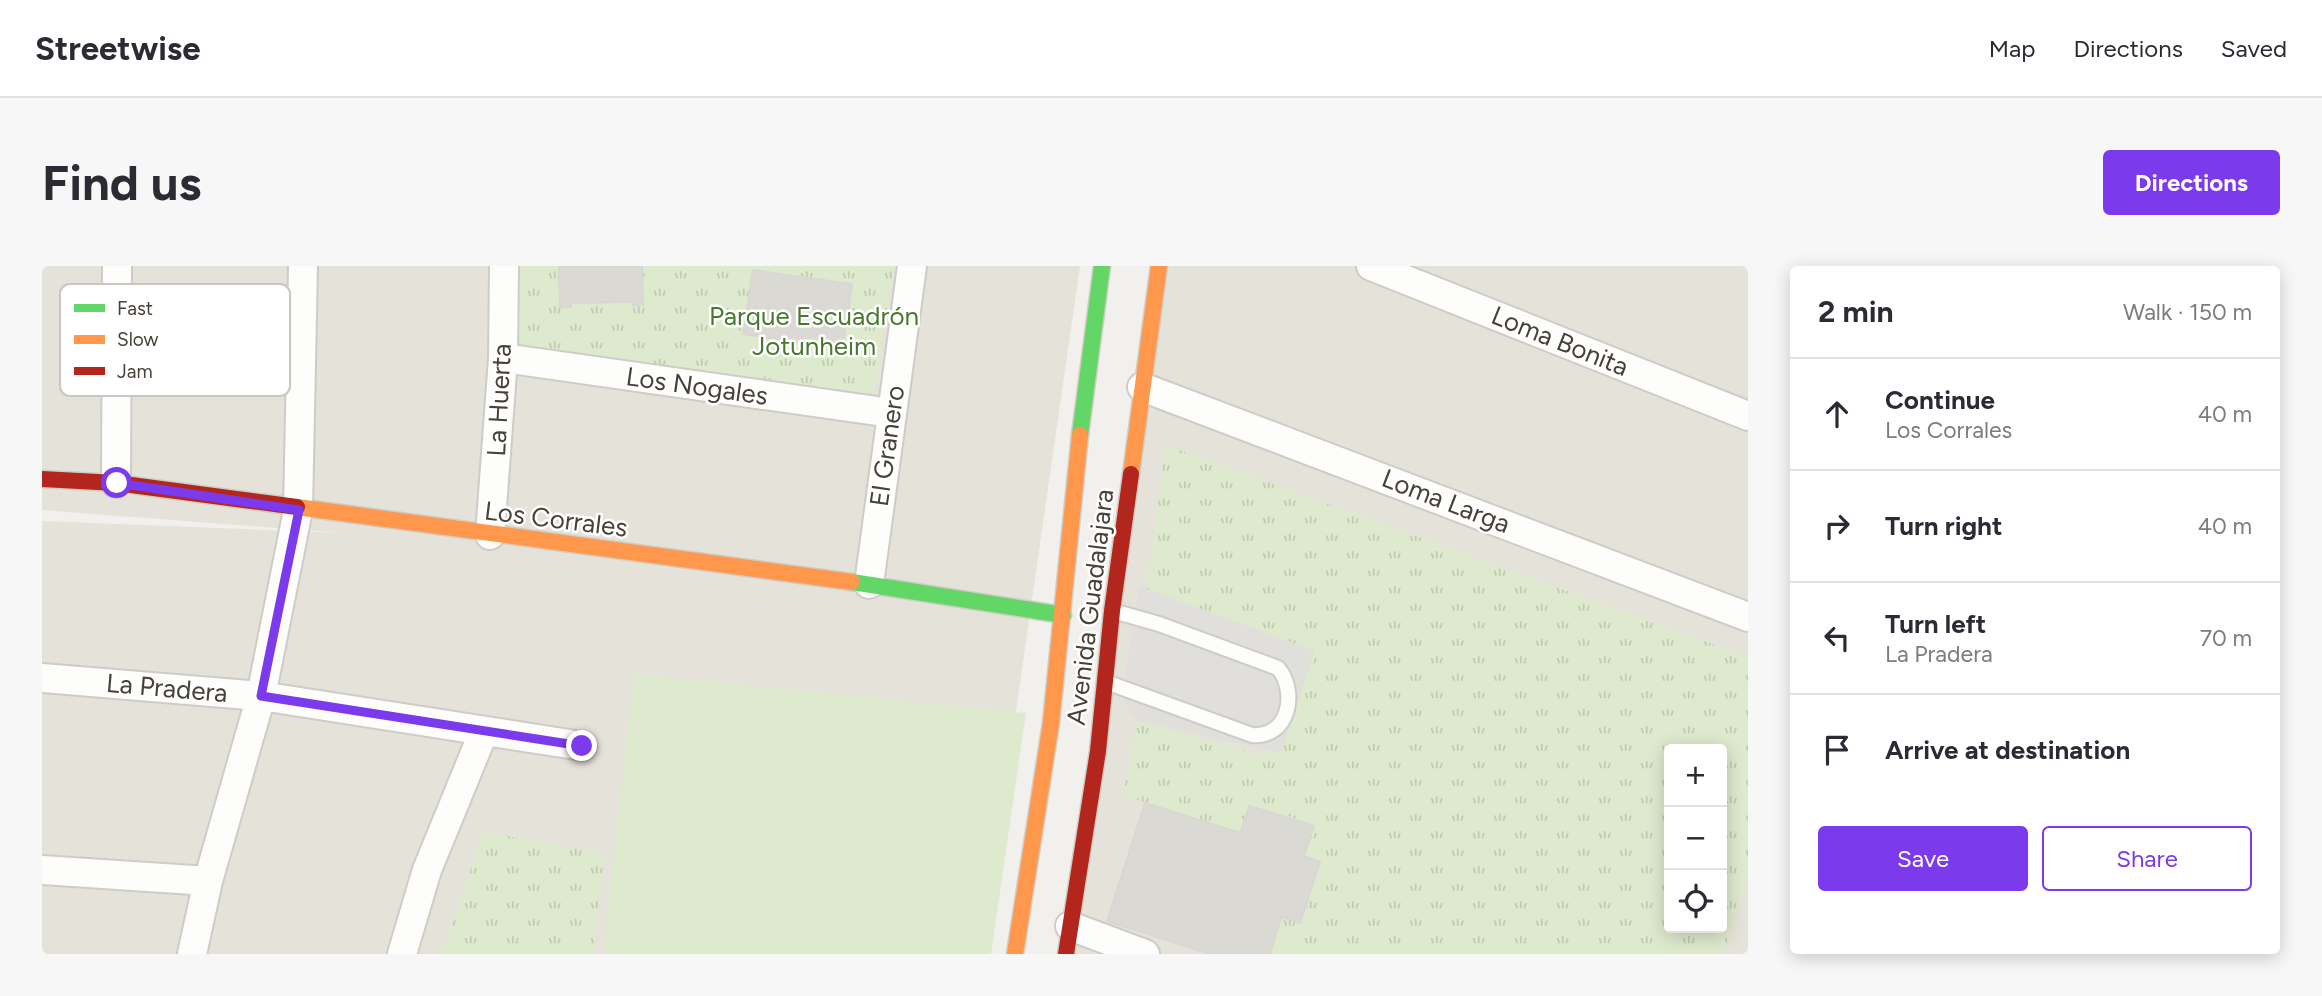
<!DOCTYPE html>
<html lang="en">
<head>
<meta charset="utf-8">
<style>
  body { margin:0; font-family:Figtree,sans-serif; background:#f7f7f7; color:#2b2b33 }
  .controls { position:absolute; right:21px; bottom:21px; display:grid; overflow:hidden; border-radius:7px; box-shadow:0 4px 18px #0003 }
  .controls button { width:63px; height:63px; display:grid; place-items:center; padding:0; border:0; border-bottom:2px solid #e1e1e2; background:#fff; color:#2b2b33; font:35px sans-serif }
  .stop { position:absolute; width:21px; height:21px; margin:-16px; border:5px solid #7c3aed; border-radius:50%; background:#fff }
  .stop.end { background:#7c3aed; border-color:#fff; box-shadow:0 2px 7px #0008 }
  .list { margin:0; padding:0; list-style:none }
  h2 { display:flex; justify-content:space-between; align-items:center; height:91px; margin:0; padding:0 28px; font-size:30px }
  h2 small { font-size:23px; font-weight:400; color:#7c7c81 }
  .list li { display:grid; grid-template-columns:46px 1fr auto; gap:21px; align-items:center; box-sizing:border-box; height:112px; padding:0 28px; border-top:2px solid #e1e1e2 }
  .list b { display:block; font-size:26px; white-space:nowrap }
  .list p { margin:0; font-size:23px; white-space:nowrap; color:#7c7c81 }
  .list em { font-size:23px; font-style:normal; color:#7c7c81 }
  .actions { display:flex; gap:14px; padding:21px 28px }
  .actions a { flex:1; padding:16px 0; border:2px solid #7c3aed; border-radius:7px; text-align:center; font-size:24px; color:#7c3aed }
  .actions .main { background:#7c3aed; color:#fff }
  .icon { flex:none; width:38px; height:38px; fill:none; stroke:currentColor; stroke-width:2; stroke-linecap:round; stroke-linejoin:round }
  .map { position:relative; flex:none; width:1706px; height:688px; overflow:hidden; border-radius:7px }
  header { display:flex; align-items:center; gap:42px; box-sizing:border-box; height:98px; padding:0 35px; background:#fff; border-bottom:2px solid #e1e1e2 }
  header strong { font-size:33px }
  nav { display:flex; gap:38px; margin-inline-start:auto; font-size:24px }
  .intro { display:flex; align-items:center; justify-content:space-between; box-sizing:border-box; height:168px; padding:0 42px }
  h1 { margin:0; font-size:49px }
  .button { padding:18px 32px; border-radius:7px; background:#7c3aed; color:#fff; font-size:24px; font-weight:700 }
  main { display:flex; gap:42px; padding:0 42px }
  aside { flex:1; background:#fff; border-radius:7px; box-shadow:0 4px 18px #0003 }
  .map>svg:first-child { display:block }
  .residential { fill:#e5e2da; fill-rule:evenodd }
  .green { fill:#deeacd }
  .park { fill:url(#park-tufts); fill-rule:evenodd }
  .parking { fill:#e1dfdc }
  .building { fill:#dbd9d4; stroke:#d9d7d2; stroke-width:2 }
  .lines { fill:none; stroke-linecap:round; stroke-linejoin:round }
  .lane-casing { stroke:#ceccc8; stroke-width:18 }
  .street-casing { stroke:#ceccc8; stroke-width:32 }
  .fast-casing { stroke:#d0cdc3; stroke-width:19 }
  .slow-casing { stroke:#d0cdc3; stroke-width:19 }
  .jam-casing { stroke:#d0cdc3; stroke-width:19 }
  .lane { stroke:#fdfdfc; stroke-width:14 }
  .street { stroke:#fdfdfc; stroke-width:28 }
  .fast { stroke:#63d668; stroke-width:16 }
  .slow { stroke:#ff974d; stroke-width:16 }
  .jam { stroke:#b3261e; stroke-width:16 }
  .route { stroke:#7c3aed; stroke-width:9 }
  .labels { text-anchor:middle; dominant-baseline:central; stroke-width:5; stroke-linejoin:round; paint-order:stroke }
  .park-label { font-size:26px; fill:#48782d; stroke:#fff }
  .street-label { font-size:26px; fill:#474238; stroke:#fff }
  .key { fill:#fff; stroke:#c8c6c3; stroke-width:2 }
  .key-label { font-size:19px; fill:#474238 }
</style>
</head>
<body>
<header>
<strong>Streetwise</strong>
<nav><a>Map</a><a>Directions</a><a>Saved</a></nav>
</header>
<div class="intro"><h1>Find us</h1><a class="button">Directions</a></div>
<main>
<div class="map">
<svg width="1706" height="688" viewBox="0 0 1706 688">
  <defs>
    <pattern id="park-tufts" width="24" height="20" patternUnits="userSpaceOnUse" patternTransform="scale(1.75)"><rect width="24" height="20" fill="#deeacd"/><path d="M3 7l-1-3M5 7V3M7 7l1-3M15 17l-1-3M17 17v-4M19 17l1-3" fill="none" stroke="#c0cab1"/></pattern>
  </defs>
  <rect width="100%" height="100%" fill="#f1f0ec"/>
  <path class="residential" d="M 0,0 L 1038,0 L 939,688 L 0,688 L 0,255 L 299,267 L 0,244 Z
    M 1126,0 L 1706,0 L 1706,688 L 1028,688 ZM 1627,483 L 1680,483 L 1680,662 L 1627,662 Z"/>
  <path class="green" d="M 592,408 L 984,447 L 949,688 L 561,688 Z"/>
  <path class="park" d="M 475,0 L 852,0 L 833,126 L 824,133 L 479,86 L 474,64 Z
    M 1124,179 L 1706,391 L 1706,615 L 1681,688 L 1229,688 L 1241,652 L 1260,658 L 1279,595 L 1263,590 L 1273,559 L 1208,538 L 1198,566 L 1081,529 L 1096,455 L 1223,490 L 1252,387 L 1102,341 ZM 1627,483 L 1680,483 L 1680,662 L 1627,662 Z
    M 442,566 L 562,587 L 552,688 L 399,688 Z"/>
  <path class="parking" d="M 1097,320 L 1273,385 L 1239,487 L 1096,455 L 1080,433 Z"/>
  <path class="building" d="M 517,0 L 600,0 L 601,39 L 591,40 L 591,36 L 529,37 L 529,41 L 518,41 Z
    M 711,4 L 810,18 L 800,83 L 701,68 Z
    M 1103,537 L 1198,567 L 1207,540 L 1272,560 L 1262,590 L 1278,596 L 1258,657 L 1239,651 L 1228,688 L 1168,688 L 1065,655 Z"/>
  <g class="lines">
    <g class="lane-casing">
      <path id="lane" d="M 1064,416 L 1210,469 C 1247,472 1256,426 1236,402 L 1117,358 L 1071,345"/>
    </g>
    <g class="street-casing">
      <path id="street" d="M 1329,0 L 1706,150
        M 461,92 L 849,147
        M 1100,121 L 1706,351
        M 74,217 L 75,0
        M 448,269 L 461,92 L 462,0
        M 827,318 L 870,0
        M 0,412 L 219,430 L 540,480
        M 0,604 L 166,615
        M 1028,660 L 1103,688
        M 150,688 L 166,615 L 219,430 L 256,244 L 261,0
        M 360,688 L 385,604 L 442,465"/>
    </g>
    <g class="fast-casing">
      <path id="fast" d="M 1038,169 L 1060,0
        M 810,316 L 1021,349"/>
    </g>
    <g class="slow-casing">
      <path id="slow" d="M 1089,208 L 1117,0
        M 255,241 L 810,316
        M 973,688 L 1009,457 L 1038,169"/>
    </g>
    <g class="jam-casing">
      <path id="jam" d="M 0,213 L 74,217 L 255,241
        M 1024,688 L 1056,485 L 1070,345 L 1089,208"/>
    </g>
    <use href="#lane" class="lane"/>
    <use href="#street" class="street"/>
    <use href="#fast" class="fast"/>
    <use href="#slow" class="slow"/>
    <use href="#jam" class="jam"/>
  </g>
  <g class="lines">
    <path class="route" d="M 75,217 L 257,244 L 219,430 L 540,480"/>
  </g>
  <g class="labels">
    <g class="park-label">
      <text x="772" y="50">Parque Escuadrón<tspan x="772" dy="30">Jotunheim</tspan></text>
    </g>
    <g class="street-label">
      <text transform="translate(1518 75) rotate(22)">Loma Bonita</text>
      <text transform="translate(655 120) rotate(8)">Los Nogales</text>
      <text transform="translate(457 134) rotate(-87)">La Huerta</text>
      <text transform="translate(845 180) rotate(-82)">El Granero</text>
      <text transform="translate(1404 235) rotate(21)">Loma Larga</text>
      <text transform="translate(514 253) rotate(7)">Los Corrales</text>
      <text transform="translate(1048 341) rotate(-83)">Avenida Guadalajara</text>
      <text transform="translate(125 422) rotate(5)">La Pradera</text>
    </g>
  </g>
  <rect x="18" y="18" width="230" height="112" rx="10" class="key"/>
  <rect x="32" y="38" width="31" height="8" fill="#63d668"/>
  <rect x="32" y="69" width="31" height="9" fill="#ff974d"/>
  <rect x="32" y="101" width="31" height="8" fill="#b3261e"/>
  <g class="key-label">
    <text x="75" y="49">Fast</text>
    <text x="75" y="80">Slow</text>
    <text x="75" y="112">Jam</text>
  </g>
</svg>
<div class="controls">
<button>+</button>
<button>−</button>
<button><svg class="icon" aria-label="locate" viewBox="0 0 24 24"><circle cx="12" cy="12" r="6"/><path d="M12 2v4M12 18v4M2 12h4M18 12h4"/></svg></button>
</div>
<div class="stop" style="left:75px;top:217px"></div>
<div class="stop end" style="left:540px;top:480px"></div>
</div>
<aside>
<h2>2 min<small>Walk · 150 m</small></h2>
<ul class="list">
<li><svg class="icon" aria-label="ahead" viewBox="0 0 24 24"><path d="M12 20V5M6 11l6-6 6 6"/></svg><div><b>Continue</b><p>Los Corrales</p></div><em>40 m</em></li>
<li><svg class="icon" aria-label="right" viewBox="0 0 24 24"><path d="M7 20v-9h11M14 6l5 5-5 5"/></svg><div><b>Turn right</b></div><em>40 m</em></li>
<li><svg class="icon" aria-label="left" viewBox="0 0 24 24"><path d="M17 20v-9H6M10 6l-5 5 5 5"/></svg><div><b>Turn left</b><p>La Pradera</p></div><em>70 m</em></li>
<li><svg class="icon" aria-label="arrive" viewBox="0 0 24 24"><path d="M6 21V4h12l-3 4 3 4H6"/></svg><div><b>Arrive at destination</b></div></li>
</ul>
<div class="actions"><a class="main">Save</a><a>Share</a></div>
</aside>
</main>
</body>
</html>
